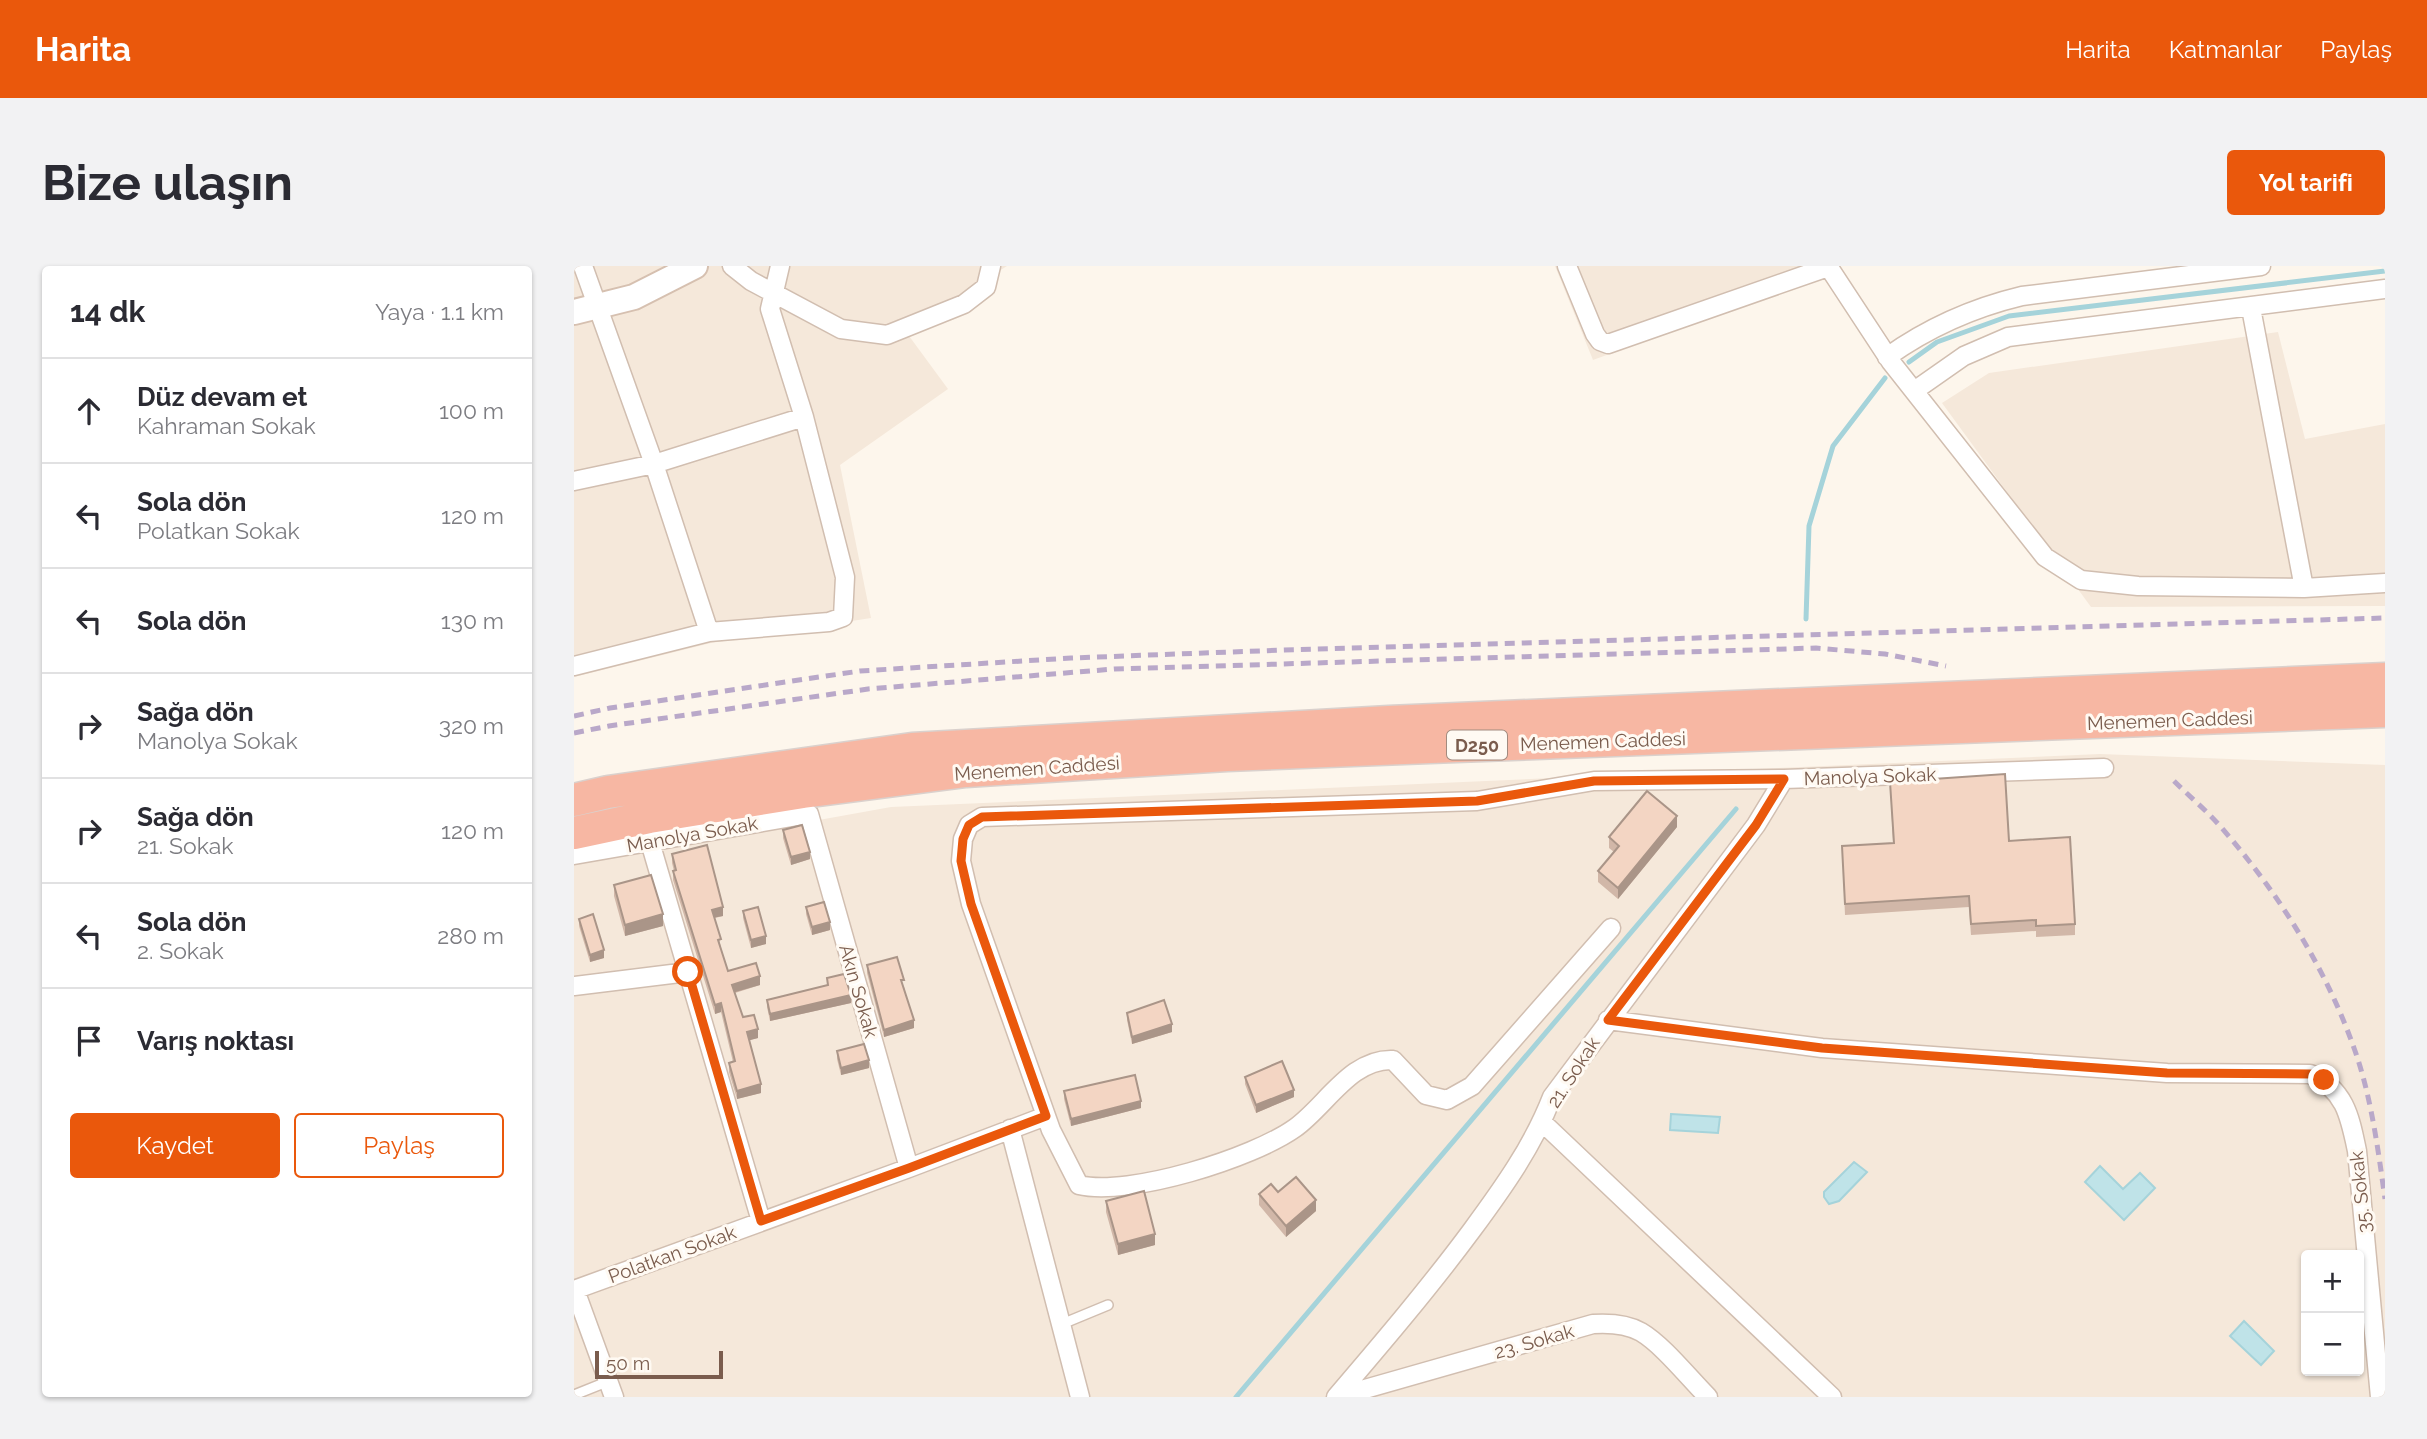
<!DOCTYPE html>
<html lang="tr">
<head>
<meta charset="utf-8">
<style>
  body { margin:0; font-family:Raleway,sans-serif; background:#f2f2f3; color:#2b2b33 }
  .controls { position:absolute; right:21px; bottom:21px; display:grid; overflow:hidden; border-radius:7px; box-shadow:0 2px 5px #0004 }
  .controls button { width:63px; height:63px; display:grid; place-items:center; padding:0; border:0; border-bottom:2px solid #e1e1e2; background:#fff; color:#2b2b33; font:35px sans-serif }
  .scale { position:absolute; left:21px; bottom:18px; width:128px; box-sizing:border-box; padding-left:7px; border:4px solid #7a5c4d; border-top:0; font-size:19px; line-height:24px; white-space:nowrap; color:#7a5c4d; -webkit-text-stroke:5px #fffaf3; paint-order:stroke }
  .stop { position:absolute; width:21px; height:21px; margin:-16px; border:5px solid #ea580c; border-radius:50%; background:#fff }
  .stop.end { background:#ea580c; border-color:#fff; box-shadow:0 2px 7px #0008 }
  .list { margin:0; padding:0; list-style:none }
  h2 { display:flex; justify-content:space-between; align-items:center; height:91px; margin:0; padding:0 28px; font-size:30px }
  h2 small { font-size:23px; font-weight:400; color:#7c7c81 }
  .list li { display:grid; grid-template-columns:46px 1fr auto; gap:21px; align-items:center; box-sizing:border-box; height:105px; padding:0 28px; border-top:2px solid #e1e1e2 }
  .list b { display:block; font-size:26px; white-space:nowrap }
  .list p { margin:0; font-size:23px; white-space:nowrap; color:#7c7c81 }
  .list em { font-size:23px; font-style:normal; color:#7c7c81 }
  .actions { display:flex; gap:14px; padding:21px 28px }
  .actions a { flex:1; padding:16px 0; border:2px solid #ea580c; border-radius:7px; text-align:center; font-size:24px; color:#ea580c }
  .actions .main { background:#ea580c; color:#fff }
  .icon { flex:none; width:38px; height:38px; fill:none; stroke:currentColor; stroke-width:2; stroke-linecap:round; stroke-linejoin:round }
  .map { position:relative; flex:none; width:1811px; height:1131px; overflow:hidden; border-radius:7px }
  header { display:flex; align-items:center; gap:42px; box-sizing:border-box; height:98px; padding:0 35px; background:#ea580c; color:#fff }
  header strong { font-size:33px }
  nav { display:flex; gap:38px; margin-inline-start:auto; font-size:24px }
  .intro { display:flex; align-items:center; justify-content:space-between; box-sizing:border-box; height:168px; padding:0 42px }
  h1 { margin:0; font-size:49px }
  .button { padding:18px 32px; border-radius:7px; background:#ea580c; color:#fff; font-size:24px; font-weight:700 }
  main { display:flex; gap:42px; padding:0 42px }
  aside { flex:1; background:#fff; border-radius:7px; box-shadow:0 2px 5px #0004 }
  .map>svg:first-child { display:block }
  .residential { fill:#f5e8da; fill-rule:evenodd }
  .water { fill:#bfe3e8; stroke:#a5d3da; stroke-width:2 }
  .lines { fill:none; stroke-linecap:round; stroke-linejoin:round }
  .stream { stroke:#a5d3da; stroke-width:5 }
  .lane-casing { stroke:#d1beb0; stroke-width:12 }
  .street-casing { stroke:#d1beb0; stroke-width:21 }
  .secondary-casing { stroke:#d6c0b0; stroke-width:28 }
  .highway-casing { stroke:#dad1cd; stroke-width:35 }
  .lane { stroke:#fff; stroke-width:9 }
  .street { stroke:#fff; stroke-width:18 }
  .secondary { stroke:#fff; stroke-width:24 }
  .highway { stroke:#f7b7a3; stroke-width:32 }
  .rail { stroke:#b9a8c9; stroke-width:5; stroke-dasharray:10 7; stroke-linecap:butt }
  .wall { fill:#d1b7a8 }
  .shaded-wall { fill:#aa9588 }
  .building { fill:#f3d5c3; stroke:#aa9588; stroke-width:2 }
  .route { stroke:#ea580c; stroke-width:9 }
  .labels { text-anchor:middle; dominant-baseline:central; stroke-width:6; stroke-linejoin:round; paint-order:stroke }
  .shield { fill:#fffaf3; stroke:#a28b7f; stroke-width:2 }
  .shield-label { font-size:18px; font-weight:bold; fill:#7a5c4d }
  .street-label { font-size:19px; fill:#7a5c4d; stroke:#fffaf3 }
</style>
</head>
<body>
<header>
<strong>Harita</strong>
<nav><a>Harita</a><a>Katmanlar</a><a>Paylaş</a></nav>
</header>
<div class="intro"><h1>Bize ulaşın</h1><a class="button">Yol tarifi</a></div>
<main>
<aside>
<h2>14 dk<small>Yaya · 1.1 km</small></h2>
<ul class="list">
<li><svg class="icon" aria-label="ahead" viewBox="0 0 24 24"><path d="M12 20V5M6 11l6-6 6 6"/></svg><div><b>Düz devam et</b><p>Kahraman Sokak</p></div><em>100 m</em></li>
<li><svg class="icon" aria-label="left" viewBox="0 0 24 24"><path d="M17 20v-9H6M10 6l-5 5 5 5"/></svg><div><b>Sola dön</b><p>Polatkan Sokak</p></div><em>120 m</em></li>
<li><svg class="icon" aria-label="left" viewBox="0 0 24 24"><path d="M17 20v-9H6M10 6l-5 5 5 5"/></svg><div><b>Sola dön</b></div><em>130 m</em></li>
<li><svg class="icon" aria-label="right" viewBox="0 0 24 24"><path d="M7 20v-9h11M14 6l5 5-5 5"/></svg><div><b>Sağa dön</b><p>Manolya Sokak</p></div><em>320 m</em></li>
<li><svg class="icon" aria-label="right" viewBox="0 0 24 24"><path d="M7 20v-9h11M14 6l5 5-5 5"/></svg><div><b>Sağa dön</b><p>21. Sokak</p></div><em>120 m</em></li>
<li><svg class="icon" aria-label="left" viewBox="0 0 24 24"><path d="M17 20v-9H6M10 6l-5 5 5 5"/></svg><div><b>Sola dön</b><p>2. Sokak</p></div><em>280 m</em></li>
<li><svg class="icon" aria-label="arrive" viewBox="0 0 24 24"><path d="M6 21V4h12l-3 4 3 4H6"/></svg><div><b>Varış noktası</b></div></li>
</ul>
<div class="actions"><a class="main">Kaydet</a><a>Paylaş</a></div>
</aside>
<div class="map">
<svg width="1811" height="1131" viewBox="0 0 1811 1131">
  <rect width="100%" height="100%" fill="#fdf6ec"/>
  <path class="residential" d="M 0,0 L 433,0 L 402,20 L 327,59 L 374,123 L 266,199 L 297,352 L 137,377 L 0,411 Z
    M 981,0 L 1257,0 L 1260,6 L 1019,94 Z
    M 1704,66 L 1731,173 L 1811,158 L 1811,340 L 1517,341 L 1368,137 L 1415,107 Z
    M 1526,488 L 1811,499 L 1811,1131 L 0,1131 L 0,598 L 317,541 ZM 1732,989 L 1785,989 L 1785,1105 L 1732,1105 Z"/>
  <path class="water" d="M 1097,848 L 1146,851 L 1144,867 L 1096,864 Z
    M 1280,896 L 1293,906 L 1265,935 L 1255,938 L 1250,931 L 1250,926 Z
    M 1526,900 L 1549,923 L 1566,907 L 1581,922 L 1550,954 L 1511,916 Z
    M 1670,1055 L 1700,1085 L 1687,1099 L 1656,1070 Z"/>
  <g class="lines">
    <path class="stream" d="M 1335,96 L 1363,76 L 1435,50 L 1811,5
      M 1232,353 L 1235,260 L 1259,180 L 1311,112
      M 662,1131 L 1162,543"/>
    <g class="lane-casing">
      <path id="lane" d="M 488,1058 L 534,1039
        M 0,1129 L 35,1115"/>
    </g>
    <g class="street-casing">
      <path id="street" d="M 9,0 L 80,198 L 135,366
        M 158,0 L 177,15 L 267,63 L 313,69 L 390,38 L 412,21 L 417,0
        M 993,0 L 1021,68 L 1026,75 L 1034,78 L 1254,1
        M 1254,0 L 1317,96 L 1471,291 L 1507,314 L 1564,320 L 1730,322 L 1811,317
        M 1677,42 L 1730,322
        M 1313,91 C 1355,61 1398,42 1448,30 L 1687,0
        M 1340,125 L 1390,90 L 1434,71 L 1811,23
        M 0,215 L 80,198 L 230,151
        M 0,400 L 135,366 L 255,356 L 269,351 L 271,311 L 230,151 L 196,43 L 206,0
        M 76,576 L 187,955
        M 0,589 L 235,548 L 335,902
        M 1037,662 L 898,820 L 873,834 L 852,829 L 819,794 C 777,792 752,840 721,862 C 679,892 555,931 505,919 L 477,864 L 397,638 L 387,595 L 389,573 L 395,559 L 408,551 L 903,535 L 1020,515 L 1210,513 L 1530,502
        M 0,720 L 114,706
        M 1034,754 L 1248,782 L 1593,807 L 1736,808 C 1771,823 1776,851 1783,885 L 1806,1131
        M 968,856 L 1258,1131
        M 436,863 L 506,1131
        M 0,1024 L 335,902 L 472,850
        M 1,1024 L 40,1131
        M 762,1131 C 809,1076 855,1022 898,964 C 929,922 959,880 978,831 L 1182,559 L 1210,513
        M 763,1131 L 1019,1058 C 1035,1057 1053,1058 1067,1066 C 1089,1079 1115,1112 1134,1131"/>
    </g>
    <g class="secondary-casing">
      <path id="secondary" d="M 0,46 L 60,31 L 121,0"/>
    </g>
    <g class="highway-casing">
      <path id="highway" d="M 0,534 L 34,526 L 338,483 L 815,456 L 1811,413
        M 0,567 L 75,551 L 229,526 L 392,505 L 653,489 L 856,481 L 1811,445"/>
    </g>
    <use href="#lane" class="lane"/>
    <use href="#street" class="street"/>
    <use href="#secondary" class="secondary"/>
    <use href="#highway" class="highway"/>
    <path class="rail" d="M 0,450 L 36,442 L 286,405 L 497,392 L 710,384 L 1811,352
      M 0,467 L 35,460 L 294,423 L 540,403 L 1242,382 L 1311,388 L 1372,400
      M 1600,515 C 1615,530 1632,544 1646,560 C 1703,625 1751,700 1780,782 C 1797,829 1804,883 1811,933"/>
  </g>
  <path class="wall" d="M 1316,516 L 1501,658 L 1501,669 L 1462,671 L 1462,665 L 1397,669 L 1395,641 L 1271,649 L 1268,580 L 1319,577 Z
    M 1103,561 L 1044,633 L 1024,616 L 1024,605 L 1040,586 L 1035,582 L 1035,571 Z
    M 209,564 L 236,593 L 217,599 L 209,572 Z
    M 98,588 L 149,650 L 141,652 L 147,682 L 154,705 L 186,719 L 161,727 L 169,751 L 184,772 L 175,774 L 187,827 L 163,833 L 155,806 L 155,797 L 159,796 L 147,746 L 141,748 L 99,614 L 99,605 L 100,605 L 98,597 Z
    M 40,619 L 89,660 L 51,670 L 40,630 Z
    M 232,641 L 256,664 L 238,669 L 232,648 Z
    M 169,645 L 192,678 L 177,682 L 169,652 Z
    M 5,653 L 30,692 L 16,696 L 5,660 Z
    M 293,699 L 330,721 L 340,762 L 310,771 L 293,707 Z
    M 253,712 L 277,737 L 196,755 L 193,741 L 193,734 L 253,720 Z
    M 553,747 L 598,766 L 558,778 L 553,754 Z
    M 263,785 L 295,802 L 267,809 L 263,793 Z
    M 671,811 L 720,831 L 682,847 L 671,818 Z
    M 490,825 L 567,842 L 497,860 L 490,833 Z
    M 704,926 L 742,945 L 712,971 L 685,939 L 685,928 Z
    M 532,935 L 581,979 L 544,989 L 532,946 Z"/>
  <path class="shaded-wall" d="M 1103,550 L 1103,561 L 1044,633 L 1044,622 Z
    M 236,586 L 236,593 L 217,599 L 217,591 Z
    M 149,641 L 149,650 L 138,652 L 138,644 Z
    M 89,648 L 89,660 L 51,670 L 51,659 Z
    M 256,656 L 256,664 L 238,669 L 238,661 Z
    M 192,670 L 192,678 L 177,682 L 177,674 Z
    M 30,684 L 30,692 L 16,696 L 16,689 Z
    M 186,710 L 186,719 L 158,727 L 158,719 Z
    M 277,729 L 277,737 L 196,755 L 196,748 Z
    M 147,737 L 147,746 L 141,748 L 141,739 Z
    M 340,754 L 340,762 L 310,771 L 310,764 Z
    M 598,758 L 598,766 L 558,778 L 558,771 Z
    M 184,763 L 184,772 L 173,775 L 173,766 Z
    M 295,794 L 295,802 L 267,809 L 267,802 Z
    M 187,818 L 187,827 L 163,833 L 163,825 Z
    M 720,824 L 720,831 L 682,847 L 682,839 Z
    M 567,835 L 567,842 L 497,860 L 497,853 Z
    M 742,934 L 742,945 L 712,971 L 712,960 Z
    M 581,968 L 581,979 L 544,989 L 544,978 Z"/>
  <path class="building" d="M 1431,508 L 1435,575 L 1496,571 L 1501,658 L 1462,660 L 1462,654 L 1397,658 L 1395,630 L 1271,638 L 1268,580 L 1320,577 L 1316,516 Z
    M 1073,525 L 1103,550 L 1044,622 L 1024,605 L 1045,580 L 1035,571 Z
    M 228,559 L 236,586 L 217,591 L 209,564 Z
    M 133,579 L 149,641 L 138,644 L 147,673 L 144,674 L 154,705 L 182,697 L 186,710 L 158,719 L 169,751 L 180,749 L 184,763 L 173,766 L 187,818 L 163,825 L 155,797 L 161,795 L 147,737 L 141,739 L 99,605 L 102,604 L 98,588 Z
    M 77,609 L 89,648 L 51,659 L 40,619 Z
    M 250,636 L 256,656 L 238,661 L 232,641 Z
    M 184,641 L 192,670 L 177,674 L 169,645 Z
    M 19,648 L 30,684 L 16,689 L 5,653 Z
    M 323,691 L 330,714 L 327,714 L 340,754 L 310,764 L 293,699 Z
    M 270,708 L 277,729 L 196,748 L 193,734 L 254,719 L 253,712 Z
    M 590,734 L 598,758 L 558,771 L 553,747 Z
    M 290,778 L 295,794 L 267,802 L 263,785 Z
    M 708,795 L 720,824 L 682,839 L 671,811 Z
    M 561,809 L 567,835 L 497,853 L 490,825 Z
    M 722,911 L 742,934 L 712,960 L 685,928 L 697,918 L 704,926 Z
    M 570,925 L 581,968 L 544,978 L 532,935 Z"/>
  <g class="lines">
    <path class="route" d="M 114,706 L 187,955 L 335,902 L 472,850 L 397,638 L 387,595 L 389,573 L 395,559 L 408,551 L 903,535 L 1020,515 L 1210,513 L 1182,559 L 1034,754 L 1248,782 L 1593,807 L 1736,808 L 1750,814"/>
  </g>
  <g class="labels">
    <rect class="shield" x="873" y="464.5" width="60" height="29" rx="5"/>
    <g class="shield-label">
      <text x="903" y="479">D250</text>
    </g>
    <g class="street-label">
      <text transform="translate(1596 454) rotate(-2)">Menemen Caddesi</text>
      <text transform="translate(1029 475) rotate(-2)">Menemen Caddesi</text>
      <text transform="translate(463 502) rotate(-4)">Menemen Caddesi</text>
      <text transform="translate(1296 510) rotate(-2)">Manolya Sokak</text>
      <text transform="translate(118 568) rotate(-10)">Manolya Sokak</text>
      <text transform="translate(285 725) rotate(74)">Akın Sokak</text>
      <text transform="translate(999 806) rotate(-57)">21. Sokak</text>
      <text transform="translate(1786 926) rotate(-96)">35. Sokak</text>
      <text transform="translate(98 988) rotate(-20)">Polatkan Sokak</text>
      <text transform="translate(960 1075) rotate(-16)">23. Sokak</text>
    </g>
  </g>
</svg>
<div class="controls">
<button>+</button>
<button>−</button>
</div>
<div class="scale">50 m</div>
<div class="stop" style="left:114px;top:706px"></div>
<div class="stop end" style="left:1750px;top:814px"></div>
</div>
</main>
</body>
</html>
